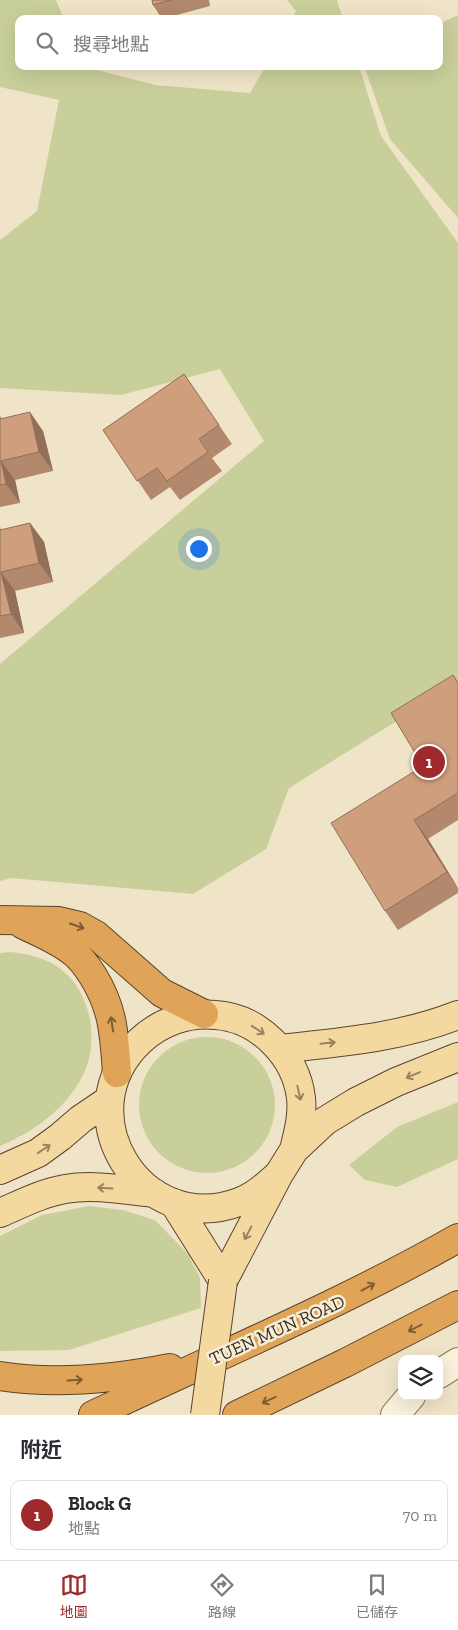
<!DOCTYPE html>
<html lang="zh-TW">
<head>
<meta charset="utf-8">
<style>
  body { margin:0; font-family:"Zilla Slab","Noto Sans TC",serif; background:#f2f2f3; color:#2b2b33 }
  .controls { position:absolute; right:15px; bottom:15px; display:grid; overflow:hidden; border-radius:10px; box-shadow:0 5px 20px #0002 }
  .controls button { width:45px; height:45px; display:grid; place-items:center; padding:0; border:0; border-bottom:1px solid #e1e1e2; background:#fff; color:#2b2b33; font:25px sans-serif }
  .you { position:absolute; left:198px; top:548px; width:18px; height:18px; margin:-12px; border:4px solid #fff; border-radius:50%; background:#1a73e8; box-shadow:0 0 0 8px #1a73e833 }
  .badge { display:grid; place-items:center; width:32px; height:32px; border-radius:50%; background:#9e2a2b; color:#fff; font-size:16px; font-weight:700 }
  .pin { position:absolute; translate:-50% -50%; border:2px solid #fff; box-shadow:0 1px 5px #0006 }
  .list { margin:0; padding:0; list-style:none }
  h2 { display:flex; justify-content:space-between; align-items:center; height:65px; margin:0; padding:0 20px; font-size:21px }
  h2 small { font-size:16px; font-weight:400; color:#7c7c81 }
  .list li { display:grid; grid-template-columns:32px 1fr auto; gap:15px; align-items:center; box-sizing:border-box; height:70px; margin:0 10px 10px; padding:0 10px; border:1px solid #e1e1e2; border-radius:10px }
  .list b { display:block; font-size:19px; white-space:nowrap }
  .list p { margin:0; font-size:16px; white-space:nowrap; color:#7c7c81 }
  .list em { font-size:16px; font-style:normal; color:#7c7c81 }
  .icon { flex:none; width:28px; height:28px; fill:none; stroke:currentColor; stroke-width:2; stroke-linecap:round; stroke-linejoin:round }
  .map { position:relative; flex:none; width:458px; height:1415px; overflow:hidden }
  .search { position:absolute; background:#fff; box-shadow:0 5px 20px #0002; left:15px; right:15px; top:15px; height:55px; display:flex; align-items:center; gap:12px; box-sizing:border-box; padding:0 18px; border-radius:10px; color:#7c7c81; font-size:19px }
  .sheet { height:145px; background:#fff }
  nav { display:flex; justify-content:space-around; align-items:center; box-sizing:border-box; height:70px; border-top:1px solid #e1e1e2; background:#fff; font-size:14px; color:#7c7c81 }
  nav a { display:grid; justify-items:center; gap:2px }
  nav .on { color:#9e2a2b }
  .map>svg:first-child { display:block }
  .green { fill:#c9cf9b }
  .lines { fill:none; stroke-linecap:round; stroke-linejoin:round }
  .minor-casing { stroke:#8d765c; stroke-width:30 }
  .major-casing { stroke:#5b4430; stroke-width:30 }
  .highway-casing { stroke:#5b4430; stroke-width:30 }
  .minor { stroke:#faf1dc; stroke-width:28 }
  .major { stroke:#f3d9a0; stroke-width:28 }
  .highway { stroke:#e0a458; stroke-width:28 }
  .major-bridge-casing { stroke:#5b4430; stroke-width:30; stroke-linecap:butt }
  .major-bridge { stroke:#f3d9a0; stroke-width:28 }
  .wall { fill:#b2896c }
  .shaded-wall { fill:#916f58 }
  .building { fill:#cf9f7d; stroke:#916f58 }
  .oneway { stroke:#7e5d36 }
  .oneway2 { stroke:#988460 }
  .labels { text-anchor:middle; dominant-baseline:central; stroke-width:5; stroke-linejoin:round; paint-order:stroke }
  .street-label { font-size:18px; fill:#3d2e20; stroke:#f7eed8 }
</style>
</head>
<body>
<div class="map">
<svg width="458" height="1415" viewBox="0 0 458 1415">
  <rect width="100%" height="100%" fill="#f0e4c8"/>
  <path class="green" d="M 0,0 L 56,0 L 64,19 L 19,19 L 19,66 L 82,66 L 155,85 L 250,93 L 266,66 L 359,66 L 381,136 L 458,243 L 458,683 L 289,788 L 266,849 L 193,894 L 11,878 L 0,881 L 0,664 L 264,441 L 220,369 L 121,395 L 0,388 L 0,240 L 37,211 L 59,100 L 0,87 Z
    M 287,0 L 337,0 L 343,19 L 292,19 L 296,11 Z
    M 458,15 L 458,218 L 390,139 L 364,66 L 439,66 L 439,24 Z
    M 10,952 C 29,954 48,958 63,971 C 93,995 100,1047 81,1079 C 63,1111 33,1132 0,1146 L 0,953 Z
    M139 1105a68 68 0 1 1 136 0a68 68 0 1 1-136 0Z
    M 458,1102 L 458,1159 L 397,1187 L 365,1180 L 349,1165 L 397,1127 Z
    M 89,1206 L 123,1210 L 155,1220 L 188,1254 L 200,1278 L 201,1308 L 69,1350 L 0,1351 L 0,1236 L 42,1215 Z"/>
  <g class="lines">
    <g class="minor-casing">
      <path id="minor" d="M 439,1374 L 458,1362
        M 395,1415 L 411,1396"/>
    </g>
    <g class="major-casing">
      <path id="major" d="M 280,1049 C 342,1042 399,1038 458,1015
        M 0,1170 L 38,1153 L 60,1137 L 81,1119 L 109,1100
        M 279,1174 C 267,1185 255,1196 239,1202 C 141,1238 64,1113 140,1041 C 160,1022 188,1012 216,1015 C 259,1018 296,1056 301,1098 C 303,1116 298,1133 294,1150
        M 174,1203 L 223,1281
        M 0,1213 C 21,1204 42,1193 65,1189 C 94,1184 125,1190 154,1193
        M 223,1281 L 279,1174 L 294,1150 L 325,1121 L 356,1102 L 396,1082 L 458,1057"/>
    </g>
    <g class="highway-casing">
      <path id="highway" d="M 0,920 L 59,921 L 80,926 L 96,935 L 162,993 L 204,1014
        M 22,924 C 40,933 58,940 73,952 C 81,958 88,968 93,976 C 114,1010 114,1035 117,1073
        M 0,1376 C 56,1385 114,1379 170,1368
        M 93,1415 C 215,1357 340,1305 458,1238
        M 237,1415 L 345,1363 L 458,1305"/>
    </g>
    <use href="#minor" class="minor"/>
    <use href="#major" class="major"/>
    <use href="#highway" class="highway"/>
    <g class="major-bridge-casing">
      <path id="major-bridge" d="M 205,1415 L 223,1281"/>
    </g>
    <use href="#major-bridge" class="major-bridge"/>
  </g>
  <path class="wall" d="M 152,0 L 209,0 L 210,6 L 162,19 L 153,5 Z
    M 184,374 L 232,444 L 212,458 L 222,471 L 180,500 L 170,487 L 151,500 L 103,430 Z
    M 0,415 L 1,418 L 43,431 L 53,471 L 15,480 L 20,503 L 0,507 Z
    M 30,523 L 44,542 L 53,582 L 15,591 L 24,633 L 0,638 L 0,527 L 1,530 Z
    M 453,675 L 458,682 L 458,820 L 428,839 L 458,888 L 458,893 L 398,930 L 385,911 L 423,766 Z"/>
  <path class="shaded-wall" d="M 30,412 L 43,431 L 53,471 L 39,452 Z
    M 1,461 L 15,480 L 20,503 L 6,484 Z
    M 30,523 L 44,542 L 53,582 L 39,563 Z
    M 1,572 L 15,591 L 24,633 L 11,614 Z
    M 414,820 L 428,839 L 458,888 L 447,872 Z"/>
  <path class="building" d="M 152,0 L 171,0 L 153,5 Z
    M 184,374 L 219,425 L 199,439 L 208,452 L 167,481 L 157,468 L 137,481 L 103,430 Z
    M 30,412 L 39,452 L 1,461 L 6,484 L 0,485 L 0,419 Z
    M 30,523 L 39,563 L 1,572 L 11,614 L 0,616 L 0,530 Z
    M 453,675 L 458,683 L 458,793 L 414,820 L 447,872 L 385,911 L 331,823 L 423,766 L 391,713 Z"/>
  <defs><path id="oneway-shaft" d="M-6 0H5M1.5-3L5.5 0L1.5 3" fill="none" stroke-width="1.6" stroke-linecap="round" stroke-linejoin="round" transform="scale(1.25)"/></defs>
  <g class="oneway">
    <use href="#oneway-shaft" transform="translate(77 926) rotate(19)"/>
    <use href="#oneway-shaft" transform="translate(112 1024) rotate(-99)"/>
    <use href="#oneway-shaft" transform="translate(368 1287) rotate(-28)"/>
    <use href="#oneway-shaft" transform="translate(415 1328) rotate(153)"/>
    <use href="#oneway-shaft" transform="translate(75 1380) rotate(-3)"/>
    <use href="#oneway-shaft" transform="translate(269 1400) rotate(155)"/>
  </g>
  <g class="oneway2">
    <use href="#oneway-shaft" transform="translate(258 1030) rotate(34)"/>
    <use href="#oneway-shaft" transform="translate(328 1043) rotate(-6)"/>
    <use href="#oneway-shaft" transform="translate(413 1075) rotate(157)"/>
    <use href="#oneway-shaft" transform="translate(299 1093) rotate(77)"/>
    <use href="#oneway-shaft" transform="translate(44 1149) rotate(-34)"/>
    <use href="#oneway-shaft" transform="translate(105 1188) rotate(-177)"/>
    <use href="#oneway-shaft" transform="translate(248 1233) rotate(118)"/>
  </g>
  <g class="labels">
    <g class="street-label">
      <text transform="translate(277 1330) rotate(-24)">TUEN MUN ROAD</text>
    </g>
  </g>
</svg>
<div class="controls">
<button><svg class="icon" aria-label="layers" viewBox="0 0 24 24"><path d="M12 4l9 5-9 5-9-5zM3 14l9 5 9-5"/></svg></button>
</div>
<div class="you"></div>
<div class="pin badge" style="left:429px;top:762px">1</div>
<div class="search"><svg class="icon" aria-label="search" viewBox="0 0 24 24"><circle cx="10" cy="10" r="6"/><path d="M15 15l6 6"/></svg>搜尋地點</div>
</div>
<section class="sheet">
<h2>附近<small></small></h2>
<ul class="list">
<li><span class="badge">1</span><div><b>Block G</b><p>地點</p></div><em>70 m</em></li>
</ul>
</section>
<nav>
<a class="on"><svg class="icon" aria-label="map" viewBox="0 0 24 24"><path d="M3 6l6-2 6 2 6-2v14l-6 2-6-2-6 2zM9 4v14M15 6v14"/></svg>地圖</a>
<a><svg class="icon" aria-label="directions" viewBox="0 0 24 24"><path d="M12 3l9 9-9 9-9-9zM9 14v-3h6M13 9l2 2-2 2"/></svg>路線</a>
<a><svg class="icon" aria-label="saved" viewBox="0 0 24 24"><path d="M7 4h10v16l-5-4-5 4z"/></svg>已儲存</a>
</nav>
</body>
</html>
